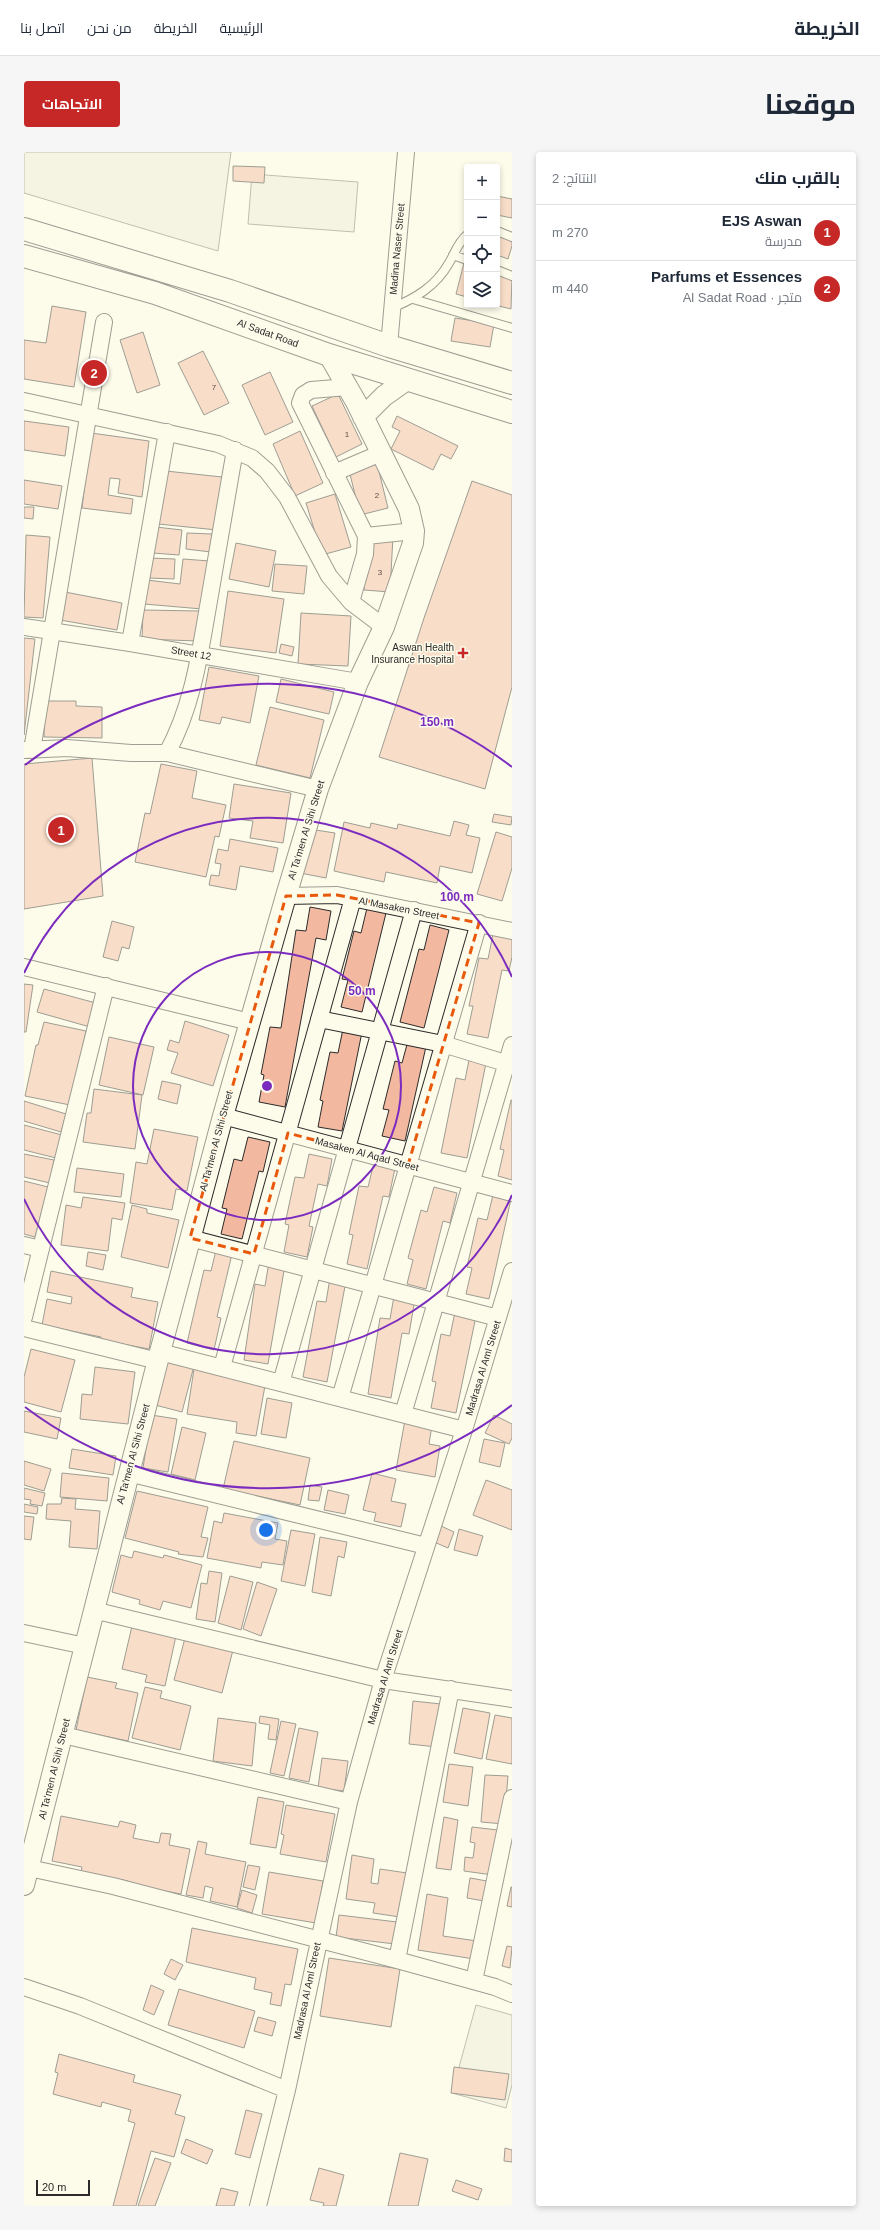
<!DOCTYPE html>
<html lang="ar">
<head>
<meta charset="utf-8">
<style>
  body { margin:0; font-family:Helvetica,Cairo,sans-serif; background:#f6f6f7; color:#1f2937; direction:rtl }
  .controls { position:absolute; right:12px; top:12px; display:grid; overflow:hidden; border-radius:4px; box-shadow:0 2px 6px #0003 }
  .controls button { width:36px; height:36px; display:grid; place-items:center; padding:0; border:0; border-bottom:1px solid #e0e1e3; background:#fff; color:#1f2937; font:20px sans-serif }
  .scale { position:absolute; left:12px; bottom:10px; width:54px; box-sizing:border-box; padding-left:4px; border:2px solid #2b2b2b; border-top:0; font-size:11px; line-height:14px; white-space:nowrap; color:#2b2b2b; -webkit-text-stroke:3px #fdfbea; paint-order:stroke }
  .you { position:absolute; left:242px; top:1378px; width:14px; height:14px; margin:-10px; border:3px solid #fff; border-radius:50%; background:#1a73e8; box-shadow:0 0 0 6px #1a73e833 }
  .badge { display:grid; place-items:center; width:26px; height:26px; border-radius:50%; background:#c62828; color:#fff; font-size:13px; font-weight:700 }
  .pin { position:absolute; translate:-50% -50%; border:2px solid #fff; box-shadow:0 1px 4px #0006 }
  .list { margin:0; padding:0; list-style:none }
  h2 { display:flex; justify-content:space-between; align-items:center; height:52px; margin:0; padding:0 16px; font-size:17px }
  h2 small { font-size:13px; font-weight:400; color:#747a83 }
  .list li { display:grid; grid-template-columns:26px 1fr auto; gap:12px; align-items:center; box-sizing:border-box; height:56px; padding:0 16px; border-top:1px solid #e0e1e3 }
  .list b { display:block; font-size:15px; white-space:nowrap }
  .list p { margin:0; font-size:13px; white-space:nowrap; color:#747a83 }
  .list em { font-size:13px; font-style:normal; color:#747a83 }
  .icon { flex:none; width:22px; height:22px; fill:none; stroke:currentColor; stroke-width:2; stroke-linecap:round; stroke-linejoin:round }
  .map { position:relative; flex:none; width:488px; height:2054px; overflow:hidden; direction:ltr; border-radius:4px }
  header { display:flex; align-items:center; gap:24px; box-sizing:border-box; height:56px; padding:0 20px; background:#fff; border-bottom:1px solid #e0e1e3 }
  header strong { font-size:19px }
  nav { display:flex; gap:22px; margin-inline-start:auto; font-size:14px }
  .intro { display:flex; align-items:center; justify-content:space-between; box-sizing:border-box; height:96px; padding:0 24px }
  h1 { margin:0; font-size:28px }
  .button { padding:10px 18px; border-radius:4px; background:#c62828; color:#fff; font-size:14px; font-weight:700 }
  main { display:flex; gap:24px; padding:0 24px }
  aside { flex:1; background:#fff; border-radius:4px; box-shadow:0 2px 6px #0003 }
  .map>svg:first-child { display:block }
  .pitch { fill:#ecebdb; stroke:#74746e }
  .building { fill:#f2b8a0; stroke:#2b2b2b }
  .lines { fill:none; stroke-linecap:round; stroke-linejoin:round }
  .service-casing { stroke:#2b2b2b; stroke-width:10 }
  .minor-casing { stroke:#2b2b2b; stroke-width:18 }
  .tertiary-casing { stroke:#2b2b2b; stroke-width:22 }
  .primary-casing { stroke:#2b2b2b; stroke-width:24 }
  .service { stroke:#fdfbea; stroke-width:8 }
  .minor { stroke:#fdfbea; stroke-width:16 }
  .tertiary { stroke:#fdfbea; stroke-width:20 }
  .primary { stroke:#fdfbea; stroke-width:22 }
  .marked { fill:none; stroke:#e8590c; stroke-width:3; stroke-dasharray:8 5; stroke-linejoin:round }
  .ring { fill:none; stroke:#7b2cbf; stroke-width:2 }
  .poi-dot { fill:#c62828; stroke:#fdfbea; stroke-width:1.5 }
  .labels { text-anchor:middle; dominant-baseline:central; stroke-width:3; stroke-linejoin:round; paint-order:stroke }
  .number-label { font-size:8px; fill:#5d4e48 }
  .street-label { font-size:10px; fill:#2b2b2b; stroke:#fdfbea }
  .poi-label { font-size:10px; fill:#2b2b2b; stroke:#fdfbea; text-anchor:end }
  .centre { fill:#7b2cbf; stroke:#fdfbea; stroke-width:2 }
  .ring-label { font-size:12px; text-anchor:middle; font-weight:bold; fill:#7b2cbf; stroke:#fdfbea; stroke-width:3; stroke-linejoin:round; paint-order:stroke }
</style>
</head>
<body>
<header>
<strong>الخريطة</strong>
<nav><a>الرئيسية</a><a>الخريطة</a><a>من نحن</a><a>اتصل بنا</a></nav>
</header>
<div class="intro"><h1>موقعنا</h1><a class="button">الاتجاهات</a></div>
<main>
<aside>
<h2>بالقرب منك<small>النتائج: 2</small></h2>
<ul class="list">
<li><span class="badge">1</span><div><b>EJS Aswan</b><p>مدرسة</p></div><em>270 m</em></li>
<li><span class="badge">2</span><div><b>Parfums et Essences</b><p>متجر · Al Sadat Road</p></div><em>440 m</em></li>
</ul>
</aside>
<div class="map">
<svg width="488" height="2054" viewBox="0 0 488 2054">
  <rect width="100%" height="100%" fill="#fdfbea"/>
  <path class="pitch" d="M 0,0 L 207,0 L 194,99 L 0,41 Z
    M 228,22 L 334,30 L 330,80 L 224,72 Z
    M 452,1853 L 488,1863 L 488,1933 L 482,1956 L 428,1941 Z"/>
  <path class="building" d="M 209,14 L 241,15 L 240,31 L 209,29 Z
    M 473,44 L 488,47 L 488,66 L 473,63 Z
    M 473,80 L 488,84 L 488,94 L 484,107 L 473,103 Z
    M 440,111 L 443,112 L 443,145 L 432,142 Z
    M 473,120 L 488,124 L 487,157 L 471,153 L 473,153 Z
    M 28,154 L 62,160 L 50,235 L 0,227 L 0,188 L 22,191 Z
    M 431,166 L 470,172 L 466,195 L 427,189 Z
    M 119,180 L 136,233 L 113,241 L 96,188 Z
    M 179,199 L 205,251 L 180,263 L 154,211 Z
    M 246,220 L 269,270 L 241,283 L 218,233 Z
    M 314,242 L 338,292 L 312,305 L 288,254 Z
    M 373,264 L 434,294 L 427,307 L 417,302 L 409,318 L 367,297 L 376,279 L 368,275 Z
    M 0,269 L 45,275 L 41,304 L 0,298 Z
    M 276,279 L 299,331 L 271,344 L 249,292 Z
    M 67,281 L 125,289 L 118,345 L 94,341 L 96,327 L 86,326 L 84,343 L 109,347 L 107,362 L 58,356 Z
    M 351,303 L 364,356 L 336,363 L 323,310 Z
    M 142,319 L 198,325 L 193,378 L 134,372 Z
    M 0,328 L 38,334 L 34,357 L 0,352 Z
    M 448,329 L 488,343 L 488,535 L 461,637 L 355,605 L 400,466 Z
    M 311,342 L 327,395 L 298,403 L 282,351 Z
    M 0,355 L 10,355 L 9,367 L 0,366 Z
    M 132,375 L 158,378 L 155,403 L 129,401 Z
    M 163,381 L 188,382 L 187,400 L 162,397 Z
    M 2,383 L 26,385 L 19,466 L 0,465 Z
    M 343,383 L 369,384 L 366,440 L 340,438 Z
    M 212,391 L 252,399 L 245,435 L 205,427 Z
    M 126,406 L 151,407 L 150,427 L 125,426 Z
    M 159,407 L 186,409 L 178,457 L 120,452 L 123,428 L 156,432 Z
    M 251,412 L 283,414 L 280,442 L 248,439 Z
    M 204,439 L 260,447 L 252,501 L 196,494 Z
    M 41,440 L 98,451 L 93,478 L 36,468 Z
    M 119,458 L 175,459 L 174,489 L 118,487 Z
    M 277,461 L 327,464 L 324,514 L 274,512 Z
    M 0,486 L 11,487 L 0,583 Z
    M 257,492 L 270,495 L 268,504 L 255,501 Z
    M 185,515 L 235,524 L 226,571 L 198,565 L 196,572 L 175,568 Z
    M 257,527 L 310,540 L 305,562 L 252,550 Z
    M 21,549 L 52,549 L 52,554 L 78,555 L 78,586 L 20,585 Z
    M 246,555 L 300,568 L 286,626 L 232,613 Z
    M 68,606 L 79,744 L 0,757 L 0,612 Z
    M 137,612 L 173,619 L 168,646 L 202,653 L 195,685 L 191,684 L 182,725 L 111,710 L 121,661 L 126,662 Z
    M 210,632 L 267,641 L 259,691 L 226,686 L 229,669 L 205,666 Z
    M 470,662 L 488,665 L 487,673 L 468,670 Z
    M 430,669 L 445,673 L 442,683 L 456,686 L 448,721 L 416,714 L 413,731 L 362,720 L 360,730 L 310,719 L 320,670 L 346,676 L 347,671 L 373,677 L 374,672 L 426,684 Z
    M 285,677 L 311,681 L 302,726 L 276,721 Z
    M 472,680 L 488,685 L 488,716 L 478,749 L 453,742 Z
    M 206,687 L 254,696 L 249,720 L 216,714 L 212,738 L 185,733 L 187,723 L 195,724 L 197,712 L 191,711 L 194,697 L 204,699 Z
    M 286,755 L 307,759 L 302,788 L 292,786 L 261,955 L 235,950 L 240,923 L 237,922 L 246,875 L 257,876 L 272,778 L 282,779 Z
    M 343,756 L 362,761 L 338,860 L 317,855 L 324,828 L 318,827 L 330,779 L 337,781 Z
    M 88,769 L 110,775 L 105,797 L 98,795 L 94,809 L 79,805 Z
    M 406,773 L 425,778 L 400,876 L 376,870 L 395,797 L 400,798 Z
    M 469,782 L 488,787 L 488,805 L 485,819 L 478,818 L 464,886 L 443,882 L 449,854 L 445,854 L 455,806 L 464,807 Z
    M 0,832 L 9,833 L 2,880 L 0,880 Z
    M 20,837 L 72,851 L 66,875 L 13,860 Z
    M 161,869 L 205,883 L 189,934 L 147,921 L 154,901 L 143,898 L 146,888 L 155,891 Z
    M 20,870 L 62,879 L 46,953 L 1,944 L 12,893 L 14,893 Z
    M 319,877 L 338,880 L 318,979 L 294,975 L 299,949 L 296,948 L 306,900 L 314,901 Z
    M 85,885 L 130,895 L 119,943 L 75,933 Z
    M 385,885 L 403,890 L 381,989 L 358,984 L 365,958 L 359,957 L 371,909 L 378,911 Z
    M 446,903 L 463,906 L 443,1006 L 417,1001 L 432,926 L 441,928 Z
    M 138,929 L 157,933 L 153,952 L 134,947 Z
    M 70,937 L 118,943 L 111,997 L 59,990 L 63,961 L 67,961 Z
    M 487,948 L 488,948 L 488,1028 L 474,1024 L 480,998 L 476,997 Z
    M 0,949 L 42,962 L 37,980 L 0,969 Z
    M 0,973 L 38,983 L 32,1006 L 0,998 Z
    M 130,977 L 174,985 L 163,1039 L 152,1037 L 148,1058 L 106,1051 L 112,1010 L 123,1012 Z
    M 224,985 L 246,990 L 239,1020 L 235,1019 L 218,1087 L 197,1082 L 203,1057 L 198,1056 L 210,1007 L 218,1009 Z
    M 0,1002 L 30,1008 L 26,1031 L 0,1025 Z
    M 285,1002 L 308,1007 L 303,1034 L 294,1032 L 285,1074 L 289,1075 L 283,1105 L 260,1100 L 265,1073 L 261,1072 L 271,1025 L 280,1026 Z
    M 350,1011 L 371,1016 L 365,1045 L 359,1044 L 343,1117 L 323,1112 L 329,1083 L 325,1082 L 335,1034 L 344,1035 Z
    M 53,1016 L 100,1022 L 97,1045 L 50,1040 Z
    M 0,1029 L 24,1035 L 11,1085 L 0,1082 Z
    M 410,1035 L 433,1041 L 426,1071 L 419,1069 L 402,1137 L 383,1132 L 389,1108 L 384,1106 L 397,1058 L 403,1060 Z
    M 469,1043 L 487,1047 L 465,1147 L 442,1142 L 448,1116 L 443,1115 L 454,1066 L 463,1068 Z
    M 59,1045 L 101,1051 L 98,1068 L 88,1066 L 84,1099 L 37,1093 L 42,1053 L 57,1056 Z
    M 108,1053 L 123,1057 L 123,1061 L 155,1068 L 144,1116 L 97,1105 Z
    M 193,1094 L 209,1098 L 193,1165 L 197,1166 L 190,1198 L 163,1191 L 180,1118 L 187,1119 Z
    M 64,1100 L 82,1103 L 79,1118 L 62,1114 Z
    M 245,1110 L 261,1113 L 244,1212 L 220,1208 L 231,1132 L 241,1134 Z
    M 27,1119 L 109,1136 L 107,1145 L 134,1150 L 125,1197 L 77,1188 L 77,1185 L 18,1173 L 23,1147 L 47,1152 L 48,1145 L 23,1140 Z
    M 306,1126 L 322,1129 L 303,1230 L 279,1225 L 293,1149 L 302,1150 Z
    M 370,1144 L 391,1147 L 385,1182 L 378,1181 L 367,1246 L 344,1242 L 356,1166 L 366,1167 Z
    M 431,1160 L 452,1164 L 432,1261 L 407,1256 L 412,1230 L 408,1229 L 417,1182 L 426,1184 Z
    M 7,1197 L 51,1208 L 37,1260 L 0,1250 L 0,1225 Z
    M 143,1208 L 170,1214 L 158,1260 L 131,1253 Z
    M 71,1215 L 111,1220 L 104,1272 L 56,1267 L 58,1242 L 68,1243 Z
    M 170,1217 L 242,1228 L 232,1284 L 212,1281 L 213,1270 L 163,1262 Z
    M 243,1246 L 268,1251 L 262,1286 L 237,1282 Z
    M 0,1259 L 37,1266 L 33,1287 L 0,1280 Z
    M 127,1263 L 153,1267 L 144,1320 L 119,1316 Z
    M 470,1263 L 488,1272 L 488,1286 L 485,1292 L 461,1281 Z
    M 381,1268 L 408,1273 L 405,1292 L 416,1294 L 411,1325 L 372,1318 Z
    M 158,1275 L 182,1281 L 171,1328 L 147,1322 Z
    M 460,1287 L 481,1291 L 476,1315 L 455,1310 Z
    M 210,1289 L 286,1306 L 276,1353 L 199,1337 Z
    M 48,1297 L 92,1304 L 89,1323 L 45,1316 Z
    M 0,1309 L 27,1317 L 20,1339 L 0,1333 Z
    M 38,1321 L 85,1326 L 83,1349 L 36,1345 Z
    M 348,1321 L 372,1327 L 367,1349 L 382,1352 L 377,1375 L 350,1369 L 352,1361 L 339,1358 Z
    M 462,1328 L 488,1338 L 488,1378 L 449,1363 Z
    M 286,1333 L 298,1335 L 295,1349 L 284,1348 Z
    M 0,1336 L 21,1341 L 18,1354 L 6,1352 L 7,1348 L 0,1347 Z
    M 304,1338 L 325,1343 L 321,1362 L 300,1358 Z
    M 113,1339 L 184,1355 L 177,1385 L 184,1386 L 179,1405 L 154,1402 L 155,1400 L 101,1386 Z
    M 38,1346 L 52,1347 L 51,1357 L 76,1359 L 73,1397 L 45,1395 L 47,1369 L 22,1367 L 23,1352 L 37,1352 Z
    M 0,1352 L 14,1355 L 13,1362 L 0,1360 Z
    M 200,1361 L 254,1371 L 251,1387 L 263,1389 L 259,1413 L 238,1410 L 237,1416 L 183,1406 L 190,1369 L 198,1371 Z
    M 0,1364 L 10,1365 L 7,1388 L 0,1387 Z
    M 417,1374 L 430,1380 L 424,1396 L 410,1390 Z
    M 435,1377 L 459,1384 L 453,1404 L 430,1398 Z
    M 267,1378 L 291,1382 L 281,1434 L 257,1429 Z
    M 296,1385 L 323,1390 L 320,1406 L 314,1404 L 307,1444 L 288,1440 Z
    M 110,1399 L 139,1406 L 140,1403 L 178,1413 L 167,1456 L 139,1449 L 136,1458 L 115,1452 L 116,1448 L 88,1440 L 97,1403 L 108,1406 Z
    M 185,1419 L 198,1421 L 191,1470 L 172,1467 L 177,1431 L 183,1432 Z
    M 206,1424 L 229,1430 L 217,1478 L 194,1471 Z
    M 233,1430 L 253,1437 L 237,1484 L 219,1477 Z
    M 108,1474 L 152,1484 L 141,1534 L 121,1530 L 123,1523 L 98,1517 Z
    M 161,1486 L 209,1498 L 198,1541 L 150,1528 Z
    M 63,1525 L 93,1531 L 91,1536 L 114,1541 L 104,1589 L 52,1578 Z
    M 121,1535 L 138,1539 L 136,1546 L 167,1554 L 156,1598 L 108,1586 Z
    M 389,1549 L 417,1552 L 413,1595 L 385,1592 Z
    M 439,1556 L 466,1561 L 458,1607 L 430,1601 Z
    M 471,1563 L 488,1566 L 488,1612 L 462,1607 Z
    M 236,1564 L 255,1567 L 252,1588 L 244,1587 L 246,1573 L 235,1571 Z
    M 194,1566 L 232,1571 L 228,1614 L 189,1609 Z
    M 257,1569 L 272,1572 L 260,1624 L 246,1621 Z
    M 275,1576 L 294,1580 L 285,1630 L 265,1626 Z
    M 298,1606 L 324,1609 L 320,1639 L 294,1636 Z
    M 425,1612 L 449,1615 L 444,1654 L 419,1650 Z
    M 461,1623 L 484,1624 L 480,1672 L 457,1670 Z
    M 234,1645 L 260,1650 L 252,1696 L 226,1692 Z
    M 262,1653 L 311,1662 L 302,1710 L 256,1702 L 260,1683 L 257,1682 Z
    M 37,1664 L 94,1675 L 96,1669 L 112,1673 L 109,1686 L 135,1691 L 137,1681 L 147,1682 L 145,1693 L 166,1697 L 157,1742 L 104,1732 L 104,1729 L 57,1720 L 58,1715 L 28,1709 Z
    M 420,1665 L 434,1668 L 427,1718 L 412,1716 Z
    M 448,1675 L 474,1678 L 469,1723 L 440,1719 L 441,1705 L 449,1706 L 451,1691 L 446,1690 Z
    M 174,1689 L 183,1691 L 181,1702 L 222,1710 L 213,1755 L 186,1749 L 189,1736 L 181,1734 L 179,1746 L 162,1743 Z
    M 328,1703 L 350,1707 L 347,1731 L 354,1732 L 356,1717 L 383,1721 L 376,1765 L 349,1761 L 351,1751 L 322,1747 Z
    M 224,1713 L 236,1715 L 231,1738 L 219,1735 Z
    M 245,1720 L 299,1729 L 292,1771 L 238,1762 Z
    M 446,1726 L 463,1729 L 460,1749 L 443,1746 Z
    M 487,1735 L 488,1735 L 488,1755 L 483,1754 Z
    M 218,1738 L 233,1743 L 228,1761 L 213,1756 Z
    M 403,1742 L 424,1746 L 419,1784 L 453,1789 L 450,1807 L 394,1798 Z
    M 315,1763 L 373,1770 L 371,1792 L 312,1785 Z
    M 168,1776 L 274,1797 L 267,1833 L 261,1832 L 257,1854 L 246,1852 L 248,1841 L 230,1837 L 232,1826 L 162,1810 Z
    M 483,1794 L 488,1795 L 486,1816 L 478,1814 Z
    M 305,1806 L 376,1817 L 367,1875 L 296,1864 Z
    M 147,1807 L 159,1813 L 151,1828 L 140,1822 Z
    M 127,1833 L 140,1839 L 130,1863 L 119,1858 Z
    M 155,1837 L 231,1859 L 220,1896 L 144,1873 Z
    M 234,1865 L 252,1870 L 248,1884 L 230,1879 Z
    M 35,1902 L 111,1923 L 109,1930 L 157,1943 L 151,1962 L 161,1965 L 150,2005 L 127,1999 L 112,2054 L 89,2054 L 111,1971 L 104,1969 L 107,1958 L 78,1950 L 77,1955 L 29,1942 L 34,1921 L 31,1920 Z
    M 430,1915 L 485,1922 L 481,1948 L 427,1941 Z
    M 222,1958 L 238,1962 L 226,2006 L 211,2002 Z
    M 162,1987 L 189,1998 L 183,2012 L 157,2001 Z
    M 481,1996 L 488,1998 L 488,2010 L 480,2009 Z
    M 376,2001 L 404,2007 L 394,2054 L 364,2054 Z
    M 131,2006 L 147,2011 L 131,2054 L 114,2054 Z
    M 295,2016 L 320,2023 L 312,2054 L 299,2054 L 300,2051 L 286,2048 Z
    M 432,2028 L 458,2037 L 454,2048 L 428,2039 Z
    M 197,2036 L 214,2040 L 210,2054 L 192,2054 Z"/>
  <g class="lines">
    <g class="service-casing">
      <path id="service" d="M 473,79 L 488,85
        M 429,103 L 443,108
        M 473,118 L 488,124
        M 389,147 L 488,176
        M 368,156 C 392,146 412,134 425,111 C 431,101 434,90 443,83"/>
    </g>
    <g class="minor-casing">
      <path id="minor" d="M 365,194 L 382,0
        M 324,235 L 287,238 L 279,243 L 276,251 L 342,384 L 341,402 L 327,450
        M 0,249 L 194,292 L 228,306 L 243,319 L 263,345 L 305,424 L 327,450 L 360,475
        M 310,321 L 357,301
        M 342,384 L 390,379
        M 0,475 L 106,491 L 334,530
        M 106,491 L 143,280
        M 0,598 L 43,596 L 107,601 L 143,601 C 169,554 176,500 185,449 C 194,398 202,348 211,298
        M 8,598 L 80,170
        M 143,601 L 294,637
        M 262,744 L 313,743 L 488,779
        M 0,815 L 226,870
        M 295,867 L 419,892 L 488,913
        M 199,964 L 488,1041
        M 166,1086 L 474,1166
        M 0,1093 L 17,1097
        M 0,1165 L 82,834
        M 0,1176 L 134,1209
        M 136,1200 L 440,1278
        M 198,1215 L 329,746
        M 257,1231 L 390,758
        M 316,1246 L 455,771
        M 379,1262 L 488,893
        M 104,1321 L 402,1394
        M 69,1458 L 359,1528 L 488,1547
        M 0,1481 L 61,1494
        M 39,1583 L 325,1650
        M 5,1716 L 89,1734 L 373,1808 L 471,1835 L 488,1842
        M 373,1808 L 427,1537
        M 450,1829 L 488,1646
        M 0,1835 L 56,1854 L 263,1938
        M 234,2054 L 263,1938 L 325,1650 L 359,1528 L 440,1278 L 488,1119"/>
    </g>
    <g class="tertiary-casing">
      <path id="tertiary" d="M 339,265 L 360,244 L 384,227
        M 0,1733 L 136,1200 L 199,964 L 262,744 L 294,637 L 334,530 L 360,475 L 389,391 L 390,379 L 385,357 L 332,250 L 305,203"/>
    </g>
    <g class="primary-casing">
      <path id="primary" d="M 0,77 L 206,139 L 365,194 L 488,231
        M 0,104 L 131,141 L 305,203 L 488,260"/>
    </g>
    <use href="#service" class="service"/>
    <use href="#minor" class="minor"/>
    <use href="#tertiary" class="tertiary"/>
    <use href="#primary" class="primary"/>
  </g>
  <path d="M0 0H488V2054H0ZM 313,743 L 455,771 L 384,1013 L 264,981 L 230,1102 L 166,1086 L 262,744 Z" fill="#fdfbea" fill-opacity=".55" fill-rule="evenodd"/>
  <path class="marked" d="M 313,743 L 455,771 L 384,1013 L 264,981 L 230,1102 L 166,1086 L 262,744 Z"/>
  <g class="ring">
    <circle cx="243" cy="934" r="134"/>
    <path d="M488 1043A268 268 0 0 1 0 1047M0 821A268 268 0 0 1 488 825"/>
    <path d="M488 1253A402 402 0 0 1 1 1255M1 613A402 402 0 0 1 488 615"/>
  </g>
  <path class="poi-dot" d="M437 495h4v4h4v4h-4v4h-4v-4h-4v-4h4z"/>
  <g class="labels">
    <g class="number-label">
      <text x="190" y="235">7</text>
      <text x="323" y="282">1</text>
      <text x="353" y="343">2</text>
      <text x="356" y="420">3</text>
    </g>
    <g class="street-label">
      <text transform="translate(373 97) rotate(-85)">Madina Naser Street</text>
      <text transform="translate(244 181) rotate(20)">Al Sadat Road</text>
      <text transform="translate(167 501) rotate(10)">Street 12</text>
      <text transform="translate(282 678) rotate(-73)">Al Ta'men Al Sihi Street</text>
      <text transform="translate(375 756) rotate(11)">Al Masaken Street</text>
      <text transform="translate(192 989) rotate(-75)">Al Ta'men Al Sihi Street</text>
      <text transform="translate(343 1002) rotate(15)">Masaken Al Aqad Street</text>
      <text transform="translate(459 1216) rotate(-73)">Madrasa Al Aml Street</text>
      <text transform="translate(109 1302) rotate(-75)">Al Ta'men Al Sihi Street</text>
      <text transform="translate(361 1525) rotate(-73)">Madrasa Al Aml Street</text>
      <text transform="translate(30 1617) rotate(-76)">Al Ta'men Al Sihi Street</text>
      <text transform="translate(283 1839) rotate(-78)">Madrasa Al Aml Street</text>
    </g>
    <g class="poi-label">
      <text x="430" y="495">Aswan Health<tspan x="430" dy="12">Insurance Hospital</tspan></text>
    </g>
  </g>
  <circle cx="243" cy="934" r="6" class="centre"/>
  <g class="ring-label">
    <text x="413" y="574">150 m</text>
    <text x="433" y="749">100 m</text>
    <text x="338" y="843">50 m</text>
  </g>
</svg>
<div class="controls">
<button>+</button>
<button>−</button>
<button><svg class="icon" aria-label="locate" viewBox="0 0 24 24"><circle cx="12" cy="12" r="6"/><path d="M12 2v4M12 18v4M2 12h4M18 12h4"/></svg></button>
<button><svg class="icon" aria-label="layers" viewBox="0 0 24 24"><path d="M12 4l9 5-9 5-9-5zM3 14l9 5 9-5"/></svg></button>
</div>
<div class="scale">20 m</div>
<div class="you"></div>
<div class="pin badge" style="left:37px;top:678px">1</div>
<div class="pin badge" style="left:70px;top:221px">2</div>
</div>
</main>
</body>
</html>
